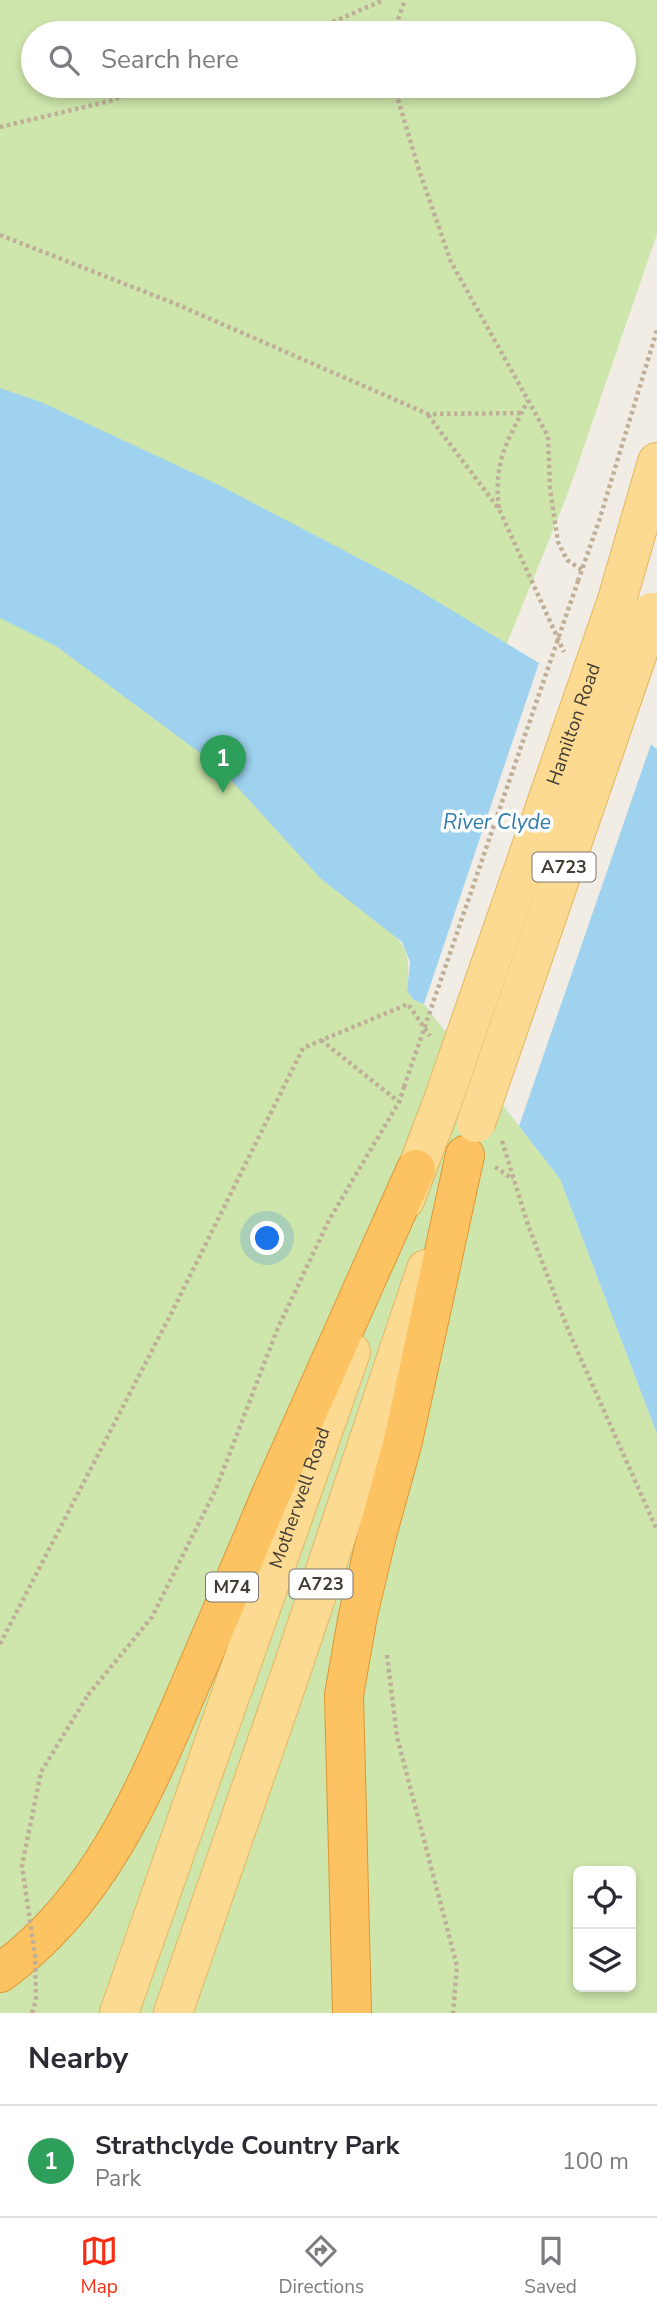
<!DOCTYPE html>
<html lang="en">
<head>
<meta charset="utf-8">
<style>
  body { margin:0; font-family:"Nunito Sans",sans-serif; background:#f7f7f7; color:#2b2b33 }
  .controls { position:absolute; right:21px; bottom:21px; display:grid; overflow:hidden; border-radius:10px; box-shadow:0 4px 10px #0003 }
  .controls button { width:63px; height:63px; display:grid; place-items:center; padding:0; border:0; border-bottom:2px solid #e1e1e2; background:#fff; color:#2b2b33; font:35px sans-serif }
  .you { position:absolute; left:268px; top:1239px; width:24px; height:24px; margin:-18px; border:5px solid #fff; border-radius:50%; background:#1a73e8; box-shadow:0 0 0 10px #1a73e833 }
  .badge { display:grid; place-items:center; width:46px; height:46px; border-radius:50%; background:#f92c14; color:#fff; font-size:23px; font-weight:700 }
  .pin { position:absolute; translate:-50% -58px; filter:drop-shadow(0 2px 4px #0008) }
  .pin::after { content:''; position:absolute; top:37px; width:24px; height:21px; background:inherit; clip-path:polygon(0 0,100% 0,50% 100%) }
  .list { margin:0; padding:0; list-style:none }
  h2 { display:flex; justify-content:space-between; align-items:center; height:91px; margin:0; padding:0 28px; font-size:30px }
  h2 small { font-size:23px; font-weight:400; color:#7c7c81 }
  .list li { display:grid; grid-template-columns:46px 1fr auto; gap:21px; align-items:center; box-sizing:border-box; height:112px; padding:0 28px; border-top:2px solid #e1e1e2 }
  .list b { display:block; font-size:26px; white-space:nowrap }
  .list p { margin:0; font-size:23px; white-space:nowrap; color:#7c7c81 }
  .list em { font-size:23px; font-style:normal; color:#7c7c81 }
  .icon { flex:none; width:38px; height:38px; fill:none; stroke:currentColor; stroke-width:2; stroke-linecap:round; stroke-linejoin:round }
  .map { position:relative; flex:none; width:657px; height:2013px; overflow:hidden }
  .search { position:absolute; background:#fff; box-shadow:0 4px 10px #0003; left:21px; right:21px; top:21px; height:77px; display:flex; align-items:center; gap:18px; box-sizing:border-box; padding:0 24px; border-radius:38px; color:#7c7c81; font-size:26px }
  .sheet { height:203px; background:#fff }
  nav { display:flex; justify-content:space-around; align-items:center; box-sizing:border-box; height:98px; border-top:2px solid #e1e1e2; background:#fff; font-size:19px; color:#7c7c81 }
  nav a { display:grid; justify-items:center; gap:4px }
  nav .on { color:#f92c14 }
  .map>svg:first-child { display:block }
  .green { fill:#cee6ac; fill-rule:evenodd }
  .water { fill:#9fd2ef }
  .pier { fill:#f2ede4 }
  .lines { fill:none; stroke-linecap:round; stroke-linejoin:round }
  .major-casing { stroke:#e2b661; stroke-width:40 }
  .highway-casing { stroke:#dc9733; stroke-width:40 }
  .path { stroke:#bfaf98; stroke-width:4.5; stroke-dasharray:3.5 3.5; stroke-linecap:butt }
  .major { stroke:#fdda91; stroke-width:38 }
  .highway { stroke:#fdc363; stroke-width:38 }
  .major-bridge-casing { stroke:#e2b661; stroke-width:40; stroke-linecap:butt }
  .path-bridge { stroke:#bfaf98; stroke-width:4.5; stroke-dasharray:3.5 3.5; stroke-linecap:butt }
  .major-bridge { stroke:#fdda91; stroke-width:38 }
  .labels { text-anchor:middle; dominant-baseline:central; stroke-width:7; stroke-linejoin:round; paint-order:stroke }
  .shield { fill:#fff; stroke:#7c7771; stroke-width:2 }
  .shield-label { font-size:18px; font-weight:bold; fill:#443d34 }
  .street-label { font-size:19px; fill:#443d34; stroke:#fff }
  .water-label { font-size:21px; font-style:italic; fill:#2e7dae; stroke:#fff }
</style>
</head>
<body>
<div class="map">
<svg width="657" height="2013" viewBox="0 0 657 2013">
  <rect width="100%" height="100%" fill="#f2ede4"/>
  <path class="green" d="M 0,0 L 657,0 L 657,234 L 568,493 L 390,932 C 412,950 409,965 407,991 L 414,1000 L 424,1004 L 560,1179 L 657,1434 L 657,2013 L 0,2013 ZM 33,33 L 624,33 L 624,86 L 33,86 ZM 578,1871 L 631,1871 L 631,1987 L 578,1987 Z"/>
  <path class="water" d="M 0,388 L 41,402 L 217,484 L 410,585 L 539,663 L 657,749 L 657,1434 L 560,1179 L 424,1004 L 414,1000 L 407,991 L 410,962 L 402,942 L 320,878 L 219,767 L 56,646 L 0,618 Z"/>
  <path class="pier" d="M 539,663 L 651,744 L 519,1126 L 424,1004 Z"/>
  <g class="lines">
    <g class="major-casing">
      <g id="major">
        <path d="M 617,600 L 657,462"/>
        <path d="M 405,1200 L 442,1103"/>
        <path id="s1" d="M 119,2013 L 351,1352"/>
        <path d="M 173,2013 L 290,1675 L 426,1269"/>
      </g>
    </g>
    <g class="highway-casing">
      <path id="highway" d="M 0,1973 C 99,1902 144,1793 190,1685 C 217,1623 243,1561 269,1499 C 317,1389 367,1279 416,1169
        M 352,2013 L 344,1695 L 358,1615 L 377,1535 L 403,1441 L 465,1155"/>
    </g>
    <path class="path" d="M 307,33 L 384,0
      M 396,33 L 397,22 L 405,0
      M 394,86 L 419,170 L 451,262 L 548,436 L 550,489 L 558,542 L 567,560 L 582,570
      M 0,127 L 110,101 L 151,86
      M 0,235 L 176,304 L 428,414 L 522,413
      M 428,415 L 499,509 L 564,652
      M 499,508 C 493,460 508,441 528,400
      M 578,581 L 599,521 L 657,330
      M 321,1040 L 399,1102
      M 502,1141 L 528,1225 L 569,1332 L 657,1530
      M 495,1167 L 513,1179
      M 0,1644 L 173,1310 L 303,1048 L 408,1004 L 430,1036
      M 387,1655 L 397,1737 L 457,1966 L 453,2013
      M 88,1695 L 152,1617 L 216,1489 L 277,1330 L 329,1220 L 399,1102 L 404,1087"/>
    <use href="#major" class="major"/>
    <use href="#highway" class="highway"/>
    <g class="major-bridge-casing">
      <g id="major-bridge">
        <path id="s2" d="M 442,1103 L 617,600"/>
        <path d="M 476,1123 L 652,612"/>
      </g>
    </g>
    <path class="path-bridge" d="M 404,1087 L 578,581
      M 32,2013 L 36,2000 L 35,1955 L 22,1866 L 41,1772 L 88,1695"/>
    <use href="#major-bridge" class="major-bridge"/>
  </g>
  <g class="labels">
    <g class="shield">
      <rect x="532.5" y="852.5" width="63" height="29" rx="5"/>
      <rect x="289.5" y="1569.5" width="63" height="29" rx="5"/>
      <rect x="206" y="1572.5" width="52" height="29" rx="5"/>
    </g>
    <g class="shield-label">
      <text x="564" y="867">A723</text>
      <text x="321" y="1584">A723</text>
      <text x="232" y="1587">M74</text>
    </g>
    <g class="street-label">
      <text stroke="none"><textPath href="#s2" startOffset="401">Hamilton Road</textPath></text>
      <text stroke="none"><textPath href="#s1" startOffset="546">Motherwell Road</textPath></text>
    </g>
    <g class="water-label">
      <text x="497" y="822">River Clyde</text>
    </g>
  </g>
</svg>
<div class="controls">
<button><svg class="icon" aria-label="locate" viewBox="0 0 24 24"><circle cx="12" cy="12" r="6"/><path d="M12 2v4M12 18v4M2 12h4M18 12h4"/></svg></button>
<button><svg class="icon" aria-label="layers" viewBox="0 0 24 24"><path d="M12 4l9 5-9 5-9-5zM3 14l9 5 9-5"/></svg></button>
</div>
<div class="you"></div>
<div class="pin badge" style="left:223px;top:793px;background:#2e9e5b">1</div>
<div class="search"><svg class="icon" aria-label="search" viewBox="0 0 24 24"><circle cx="10" cy="10" r="6"/><path d="M15 15l6 6"/></svg>Search here</div>
</div>
<section class="sheet">
<h2>Nearby<small></small></h2>
<ul class="list">
<li><span class="badge" style="background:#2e9e5b">1</span><div><b>Strathclyde Country Park</b><p>Park</p></div><em>100 m</em></li>
</ul>
</section>
<nav>
<a class="on"><svg class="icon" aria-label="map" viewBox="0 0 24 24"><path d="M3 6l6-2 6 2 6-2v14l-6 2-6-2-6 2zM9 4v14M15 6v14"/></svg>Map</a>
<a><svg class="icon" aria-label="directions" viewBox="0 0 24 24"><path d="M12 3l9 9-9 9-9-9zM9 14v-3h6M13 9l2 2-2 2"/></svg>Directions</a>
<a><svg class="icon" aria-label="saved" viewBox="0 0 24 24"><path d="M7 4h10v16l-5-4-5 4z"/></svg>Saved</a>
</nav>
</body>
</html>
